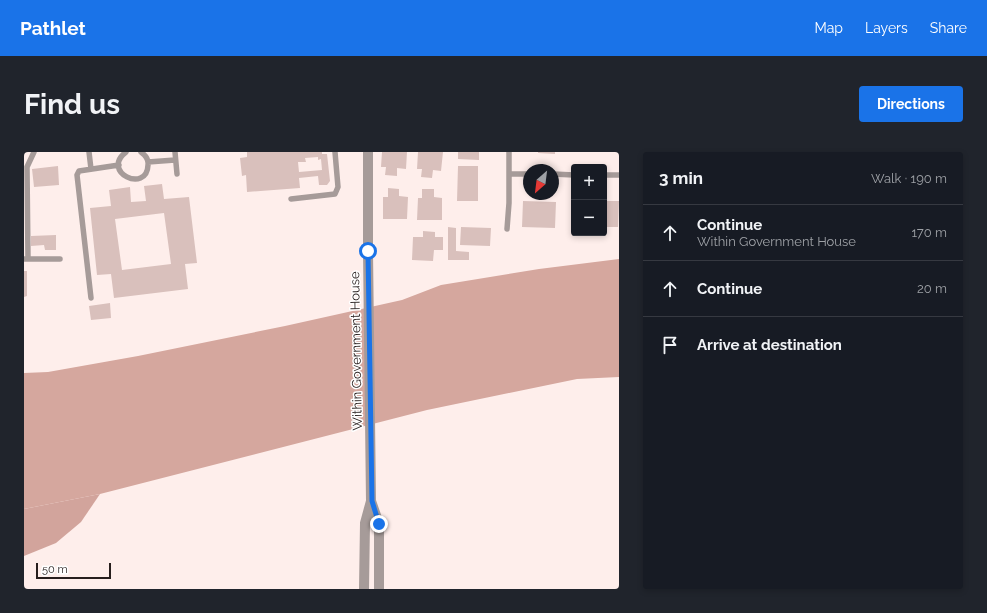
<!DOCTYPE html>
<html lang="en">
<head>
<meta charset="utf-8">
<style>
  body { margin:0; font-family:Raleway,sans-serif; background:#20242c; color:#f1f3f6 }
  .controls { position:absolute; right:12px; top:12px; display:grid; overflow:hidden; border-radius:4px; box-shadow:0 2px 6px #0003 }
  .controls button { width:36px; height:36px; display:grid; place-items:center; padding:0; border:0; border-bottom:1px solid #363941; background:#171b24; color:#f1f3f6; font:20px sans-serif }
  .compass { position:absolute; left:499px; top:12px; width:36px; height:36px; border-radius:50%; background:#171b24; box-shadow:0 2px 6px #0003; rotate:208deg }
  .scale { position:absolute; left:12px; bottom:10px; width:75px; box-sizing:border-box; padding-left:4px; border:2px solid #271e1d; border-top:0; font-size:11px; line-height:14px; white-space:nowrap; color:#271e1d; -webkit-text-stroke:3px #fff; paint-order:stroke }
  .stop { position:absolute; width:12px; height:12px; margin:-9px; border:3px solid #1a73e8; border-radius:50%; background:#fff }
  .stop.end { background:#1a73e8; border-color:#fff; box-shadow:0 1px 4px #0008 }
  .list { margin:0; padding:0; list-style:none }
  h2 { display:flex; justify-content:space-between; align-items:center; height:52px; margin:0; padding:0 16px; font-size:17px }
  h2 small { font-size:13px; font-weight:400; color:#9ea1a6 }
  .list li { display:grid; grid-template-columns:26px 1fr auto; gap:12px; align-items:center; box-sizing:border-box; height:56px; padding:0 16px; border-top:1px solid #363941 }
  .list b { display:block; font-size:15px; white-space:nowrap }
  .list p { margin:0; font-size:13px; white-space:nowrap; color:#9ea1a6 }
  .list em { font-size:13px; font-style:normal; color:#9ea1a6 }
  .icon { flex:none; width:22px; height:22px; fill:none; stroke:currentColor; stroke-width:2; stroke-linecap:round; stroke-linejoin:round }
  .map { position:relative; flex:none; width:595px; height:437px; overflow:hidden; border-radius:4px }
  header { display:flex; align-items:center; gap:24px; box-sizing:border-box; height:56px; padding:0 20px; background:#1a73e8; color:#fff }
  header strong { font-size:19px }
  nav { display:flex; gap:22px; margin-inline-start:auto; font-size:14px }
  .intro { display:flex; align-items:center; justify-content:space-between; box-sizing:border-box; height:96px; padding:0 24px }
  h1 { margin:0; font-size:28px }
  .button { padding:10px 18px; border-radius:4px; background:#1a73e8; color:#fff; font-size:14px; font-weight:700 }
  main { display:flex; gap:24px; padding:0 24px }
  aside { flex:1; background:#171b24; border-radius:4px; box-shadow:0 2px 6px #0003 }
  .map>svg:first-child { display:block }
  .forest { fill:#d2a49c }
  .water { fill:#d5a79e }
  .building { fill:#d9c0bc; fill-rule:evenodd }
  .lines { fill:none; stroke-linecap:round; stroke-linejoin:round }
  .lane { stroke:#a69b99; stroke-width:5.5 }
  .street { stroke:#a69b99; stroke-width:10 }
  .route { stroke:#1a73e8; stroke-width:5 }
  .labels { text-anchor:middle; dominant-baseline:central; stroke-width:3; stroke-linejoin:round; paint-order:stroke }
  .street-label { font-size:13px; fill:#271e1d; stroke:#fff }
</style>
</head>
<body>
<header>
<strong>Pathlet</strong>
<nav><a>Map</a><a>Layers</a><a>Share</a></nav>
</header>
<div class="intro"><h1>Find us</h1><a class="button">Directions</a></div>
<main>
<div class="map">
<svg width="595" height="437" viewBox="0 0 595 437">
  <rect width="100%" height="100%" fill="#feeeeb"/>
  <path class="forest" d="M 76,342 L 57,370 L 32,391 L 0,404 L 0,357 Z"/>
  <path class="water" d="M 595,107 L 595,225 L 553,227 L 403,258 L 76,342 L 0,357 L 0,221 L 24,220 L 114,204 L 261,174 L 378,148 L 417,133 L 515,117 Z"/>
  <path class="building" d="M 223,0 L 298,0 L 298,2 L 303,2 L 306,29 L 303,33 L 295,33 L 294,24 L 275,26 L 276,36 L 223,40 L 222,23 L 218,24 L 216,6 L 223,5 ZM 294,5 L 294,8 L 297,7 L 298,18 L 275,20 L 274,10 L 282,10 L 281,6 Z
    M 358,0 L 383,0 L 382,17 L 373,16 L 373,24 L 361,23 L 362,15 L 357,15 Z
    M 394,0 L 419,0 L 417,19 L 409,18 L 408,26 L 397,25 L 398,17 L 393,17 Z
    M 434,0 L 455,0 L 455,8 L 434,7 Z
    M 514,0 L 531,0 L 531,2 L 514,1 Z
    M 34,14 L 35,33 L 10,35 L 8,17 Z
    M 434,14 L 454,14 L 454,49 L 433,49 Z
    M 138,32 L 140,47 L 165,45 L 173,111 L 161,112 L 164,137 L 90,146 L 87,122 L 73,123 L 66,56 L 87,54 L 85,38 L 106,35 L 107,50 L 122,49 L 120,34 ZM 140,61 L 147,112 L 98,118 L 91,67 Z
    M 364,36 L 375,37 L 375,44 L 384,45 L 383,67 L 359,67 L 359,45 L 364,45 Z
    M 398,37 L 410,37 L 410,45 L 418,46 L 418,68 L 393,68 L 394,46 L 398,46 Z
    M 499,49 L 532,50 L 531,76 L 498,75 Z
    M 580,49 L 595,49 L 594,75 L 580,75 Z
    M 424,75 L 432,76 L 432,99 L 445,100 L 445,108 L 424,108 Z
    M 437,75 L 467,76 L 466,94 L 436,93 Z
    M 399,79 L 411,80 L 411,85 L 419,85 L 419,98 L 410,98 L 409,109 L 388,108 L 389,85 L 399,85 Z
    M 32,83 L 32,98 L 21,98 L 20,93 L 7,94 L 7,84 Z
    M 0,119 L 3,119 L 3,144 L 0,145 Z
    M 86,151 L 87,166 L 67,168 L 65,154 Z"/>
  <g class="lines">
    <path class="lane" d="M 65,0 L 67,17
      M 102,0 C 76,20 123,42 124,13 C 125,7 121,3 117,0
      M 151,0 L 153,22
      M 124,10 L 151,8
      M 486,22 L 505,22
      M 529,22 L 550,23
      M 580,23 L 595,23
      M 267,47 L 311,42 L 314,35 L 311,0
      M 483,77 L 485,51 L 485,0
      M 0,107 L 36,107
      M 4,107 L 3,15 L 10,0
      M 67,146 L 53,23 L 55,19 L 95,13"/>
    <path class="street" d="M 347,349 L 355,372 L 355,437
      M 340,437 L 341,371 L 347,349 L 344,99 L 344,0"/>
  </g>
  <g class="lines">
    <path class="route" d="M 344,99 L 348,349 L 355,372"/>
  </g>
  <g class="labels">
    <g class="street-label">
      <text transform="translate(332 199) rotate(-91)">Within Government House</text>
    </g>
  </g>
</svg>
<div class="controls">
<button>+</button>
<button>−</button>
</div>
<svg class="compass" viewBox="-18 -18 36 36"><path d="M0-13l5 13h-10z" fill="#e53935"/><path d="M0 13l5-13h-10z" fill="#9ea1a6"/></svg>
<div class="scale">50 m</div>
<div class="stop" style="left:344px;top:99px"></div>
<div class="stop end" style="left:355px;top:372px"></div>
</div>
<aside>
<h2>3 min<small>Walk · 190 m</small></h2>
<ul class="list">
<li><svg class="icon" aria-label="ahead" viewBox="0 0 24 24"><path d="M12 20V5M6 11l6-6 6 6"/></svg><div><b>Continue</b><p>Within Government House</p></div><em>170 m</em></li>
<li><svg class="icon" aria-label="ahead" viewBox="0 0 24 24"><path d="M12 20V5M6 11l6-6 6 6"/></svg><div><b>Continue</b></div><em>20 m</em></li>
<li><svg class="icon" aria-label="arrive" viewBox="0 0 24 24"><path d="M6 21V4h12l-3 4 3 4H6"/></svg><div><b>Arrive at destination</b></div></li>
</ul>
</aside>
</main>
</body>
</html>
